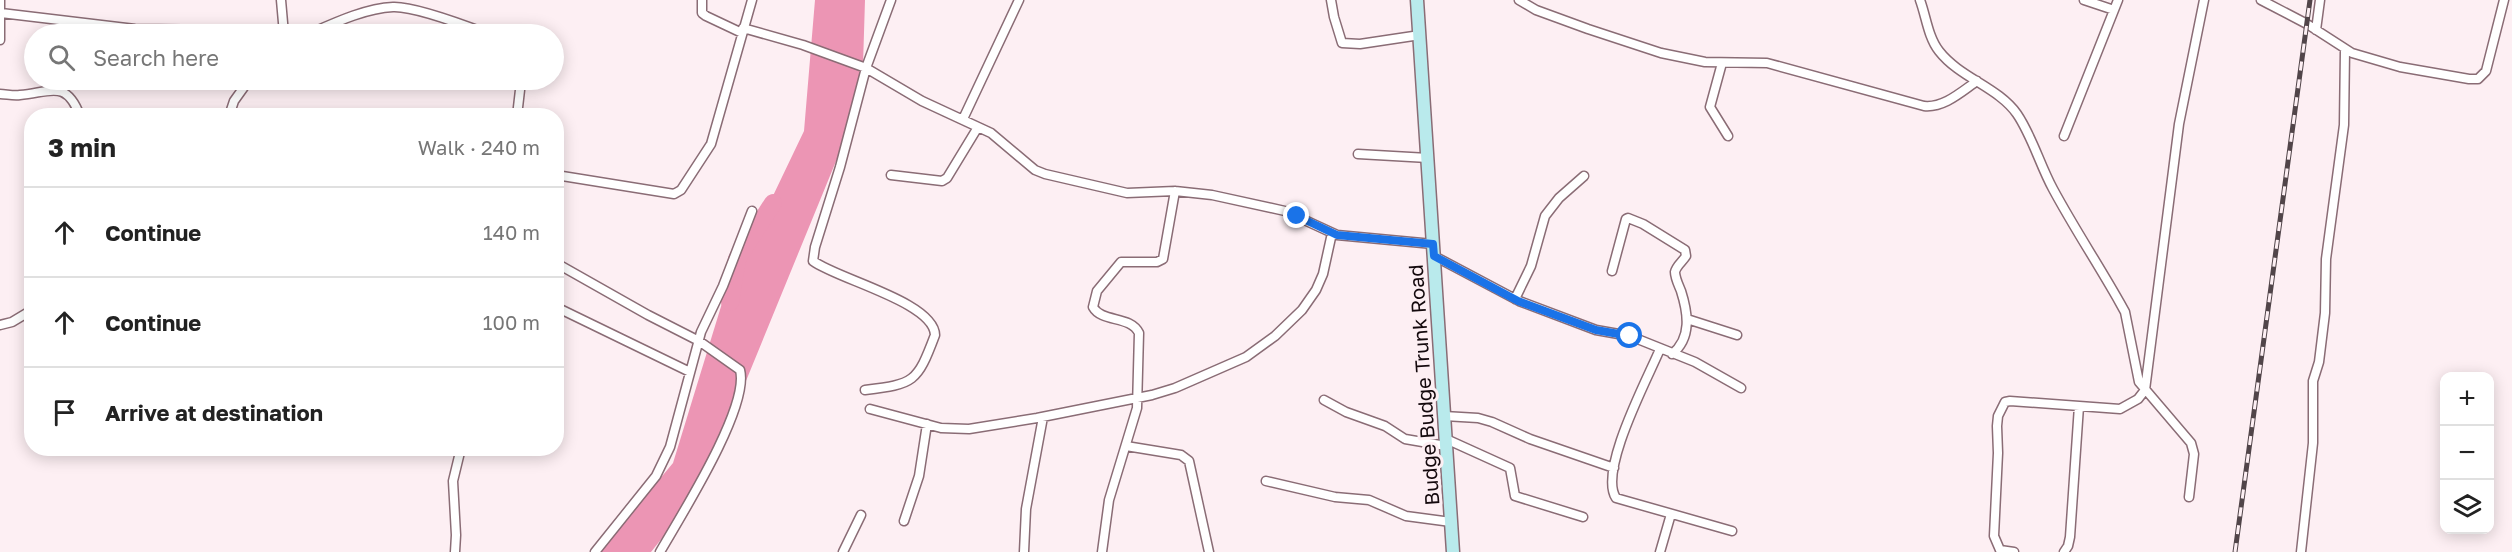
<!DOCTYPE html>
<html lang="en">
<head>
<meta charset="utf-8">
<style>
  body { margin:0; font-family:"Golos Text",sans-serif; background:#f6f6f6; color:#222 }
  .controls { position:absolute; right:18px; bottom:18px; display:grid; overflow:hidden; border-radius:12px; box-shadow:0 3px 15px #0003 }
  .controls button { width:54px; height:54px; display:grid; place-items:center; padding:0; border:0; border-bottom:2px solid #e0e0e0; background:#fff; color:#222; font:30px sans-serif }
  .stop { position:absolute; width:18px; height:18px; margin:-14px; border:4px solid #1a73e8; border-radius:50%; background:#fff }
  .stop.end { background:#1a73e8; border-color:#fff; box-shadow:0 2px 6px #0008 }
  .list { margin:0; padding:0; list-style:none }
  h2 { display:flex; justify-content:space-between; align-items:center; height:78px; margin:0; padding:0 24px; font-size:26px }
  h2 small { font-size:20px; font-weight:400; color:#767676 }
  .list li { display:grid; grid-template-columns:39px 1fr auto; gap:18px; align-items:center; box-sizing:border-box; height:90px; padding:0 24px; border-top:2px solid #e0e0e0 }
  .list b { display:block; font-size:22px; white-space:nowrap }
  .list em { font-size:20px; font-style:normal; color:#767676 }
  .icon { flex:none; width:33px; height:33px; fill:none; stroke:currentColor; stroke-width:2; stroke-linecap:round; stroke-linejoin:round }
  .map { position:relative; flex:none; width:2512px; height:552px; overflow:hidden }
  .search { position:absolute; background:#fff; box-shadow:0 3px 15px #0003; left:24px; top:24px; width:540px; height:66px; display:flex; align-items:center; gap:15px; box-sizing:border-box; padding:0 21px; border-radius:33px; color:#767676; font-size:22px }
  .panel { position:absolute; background:#fff; box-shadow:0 3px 15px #0003; left:24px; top:108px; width:540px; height:348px; border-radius:24px }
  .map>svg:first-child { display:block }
  .water { fill:#ec95b4 }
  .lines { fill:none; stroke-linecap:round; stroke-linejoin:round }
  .river { stroke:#ec95b4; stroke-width:18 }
  .street-casing { stroke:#8a6c75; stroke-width:11 }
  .secondary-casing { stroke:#8a6c75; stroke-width:15 }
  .street { stroke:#fff; stroke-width:8 }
  .secondary { stroke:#b9eaec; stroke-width:12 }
  .rail-casing { stroke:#514549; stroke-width:5 }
  .rail { stroke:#fdeff3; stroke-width:3; stroke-dasharray:9; stroke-linecap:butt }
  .route { stroke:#1a73e8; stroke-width:8 }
  .labels { text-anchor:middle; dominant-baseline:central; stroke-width:6; stroke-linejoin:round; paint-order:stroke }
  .street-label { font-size:20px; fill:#14090d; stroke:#fdeff3 }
</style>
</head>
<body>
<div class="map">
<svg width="2512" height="552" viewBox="0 0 2512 552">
  <rect width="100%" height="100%" fill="#fdeff3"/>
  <path class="water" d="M 815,0 L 865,0 L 863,65 L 841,149 L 707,476 L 695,497 L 651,552 L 599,552 L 673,463 L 723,300 L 804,131 Z"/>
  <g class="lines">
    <path class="river" d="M 730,302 L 737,259 L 773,203"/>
    <g class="street-casing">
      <path id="street" d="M 281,0 L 284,34
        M 702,0 L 702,13 L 706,16 L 742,33
        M 1331,0 L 1334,17 L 1342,43 L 1360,44 L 1420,35
        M 1519,0 L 1536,10 L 1588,29 L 1661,53 L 1705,62 L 1767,63 L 1924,106 C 1944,108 1961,92 1977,81
        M 1920,0 C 1926,16 1928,37 1939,51 C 1960,78 1998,87 2017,114 C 2032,136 2040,165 2053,189 C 2074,228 2098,264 2120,303 L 2125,312 L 2139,382 L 2191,443 L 2194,454 L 2189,497
        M 2084,0 L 2114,10
        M 2261,0 L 2307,24 L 2352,53 L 2400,67 L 2469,79 L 2478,79 L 2486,71 L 2504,0
        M 1,13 L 135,29 L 230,30 L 247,34
        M 743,28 L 803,45 L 866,68 L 922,101 L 991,133 L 1035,170 L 1045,174 L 1127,193 L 1175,191 L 1212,195 L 1285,211 L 1337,235 L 1433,244
        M 2316,30 L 2320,0
        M 309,34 C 334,23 366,8 393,7 C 414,6 467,26 488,34
        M 0,40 L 0,0
        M 1722,63 L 1710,107 L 1728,136
        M 0,94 C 6,94 13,96 20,95 C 49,93 66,78 80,116
        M 229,116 L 234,101 L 249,80
        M 517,116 L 520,90 L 518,80
        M 963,119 L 1019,0
        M 2064,136 L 2118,0
        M 1358,154 L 1428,158
        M 556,175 L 674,194 L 681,190 L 711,144 L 752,0
        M 891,175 L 942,181 L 947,178 L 978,127
        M 1434,256 L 1519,301 L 1596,330 L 1630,336 L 1695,362 L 1741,388
        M 556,263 L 648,315 L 699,341 L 740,370 C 750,407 680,517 660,552
        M 1612,271 L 1626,219 L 1628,218 L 1643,224 L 1685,250 L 1686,256 C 1683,261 1676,266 1675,272 C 1675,278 1679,286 1681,291 C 1688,313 1692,338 1672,354
        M 1515,299 L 1531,266 L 1545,216 L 1559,198 L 1584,176
        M 556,307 L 690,372
        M 1687,319 L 1737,335
        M 0,325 L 12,322 L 32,310
        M 1660,349 C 1648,378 1598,471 1616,498 L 1732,531
        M 865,390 C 914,384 917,383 935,335 C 934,302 837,279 813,261 L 815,247 L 840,167 L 866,68 L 891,0
        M 1324,400 L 1346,412 L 1385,426 L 1405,439 L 1446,446
        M 870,409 L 941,428 L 969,429 L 1037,418 L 1152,395 L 1175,388 L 1246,357 L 1275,336 L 1302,310 L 1316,290 L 1323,274 L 1332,233
        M 1444,416 L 1478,418 L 1492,422 L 1530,439 L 1614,468
        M 1446,439 L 1510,468 L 1515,496 L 1583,517
        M 1126,446 L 1181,455 L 1189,461 L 1209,552
        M 1266,481 L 1335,497 L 1369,500 L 1406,516 L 1451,522
        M 904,521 L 919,476 L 927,424
        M 455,552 L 456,535 L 453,481 L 461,448
        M 595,552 L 656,476 L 670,447 L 701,332 L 723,286 L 752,211
        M 843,552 L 861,515
        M 1024,552 L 1026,509 L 1043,417
        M 1102,552 L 1109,500 L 1137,408 L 1139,333 C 1130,315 1102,323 1093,307 L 1097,291 L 1121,262 L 1157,262 L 1163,259 L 1175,191
        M 1660,552 L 1671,514
        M 2014,552 L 2000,550 L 1994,536 L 1998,453 L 1997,426 L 1998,416 L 2005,402 L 2010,401 L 2120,409 L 2138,399 L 2145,390 L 2179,124 L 2204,0
        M 2064,552 L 2068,546 L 2070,537 L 2079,406
        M 2301,552 L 2313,443 L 2313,381 L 2319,362 L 2325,313 L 2326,259 L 2344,125 L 2345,50"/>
    </g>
    <g class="secondary-casing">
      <path id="secondary" d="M 1417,0 L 1453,552"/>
    </g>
    <use href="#street" class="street"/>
    <use href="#secondary" class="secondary"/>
    <g class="rail-casing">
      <path id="rail" d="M 2235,552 L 2310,0"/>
    </g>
    <use href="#rail" class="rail"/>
  </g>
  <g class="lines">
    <path class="route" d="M 1297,216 L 1337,235 L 1433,244 L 1434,256 L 1518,301 L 1596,330 L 1630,336"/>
  </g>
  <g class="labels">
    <g class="street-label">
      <text transform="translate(1423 385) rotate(-94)">Budge Budge Trunk Road</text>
    </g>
  </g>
</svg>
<div class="controls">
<button>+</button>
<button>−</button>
<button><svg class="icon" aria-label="layers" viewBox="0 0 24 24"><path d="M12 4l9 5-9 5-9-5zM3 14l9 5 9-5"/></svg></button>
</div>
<div class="stop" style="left:1630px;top:336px"></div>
<div class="stop end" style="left:1297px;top:216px"></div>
<div class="search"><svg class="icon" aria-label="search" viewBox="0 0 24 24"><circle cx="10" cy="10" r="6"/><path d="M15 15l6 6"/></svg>Search here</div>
<section class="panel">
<h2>3 min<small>Walk · 240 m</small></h2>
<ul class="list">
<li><svg class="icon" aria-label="ahead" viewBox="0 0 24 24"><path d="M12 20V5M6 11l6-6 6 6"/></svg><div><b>Continue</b></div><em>140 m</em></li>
<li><svg class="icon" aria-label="ahead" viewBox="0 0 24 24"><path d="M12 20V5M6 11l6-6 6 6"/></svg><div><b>Continue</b></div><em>100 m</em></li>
<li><svg class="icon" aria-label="arrive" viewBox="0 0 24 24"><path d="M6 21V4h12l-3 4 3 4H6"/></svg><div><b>Arrive at destination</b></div></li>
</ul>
</section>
</div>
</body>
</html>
